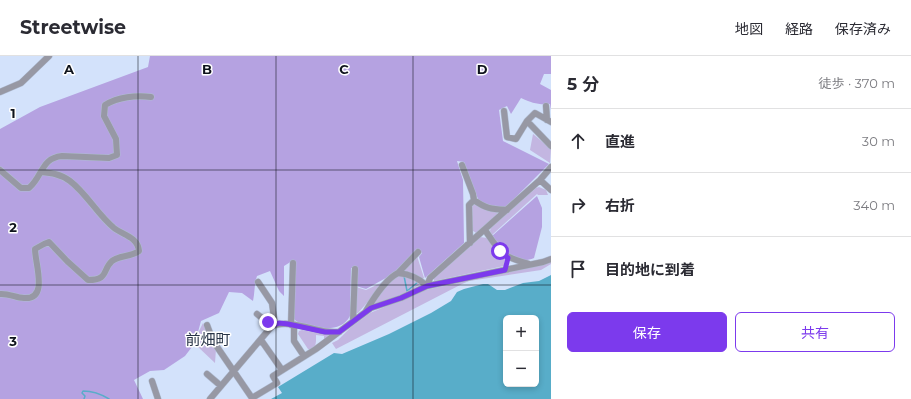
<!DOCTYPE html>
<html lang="ja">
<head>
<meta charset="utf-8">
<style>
  body { margin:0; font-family:Montserrat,"Noto Sans JP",sans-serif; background:#f7f7f7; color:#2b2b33 }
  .controls { position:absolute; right:12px; bottom:12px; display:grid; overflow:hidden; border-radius:6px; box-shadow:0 2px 6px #0003 }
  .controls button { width:36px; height:36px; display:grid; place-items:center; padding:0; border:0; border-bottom:1px solid #e1e1e2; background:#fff; color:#2b2b33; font:20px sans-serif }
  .stop { position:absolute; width:12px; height:12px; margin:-9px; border:3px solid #7c3aed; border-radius:50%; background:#fff }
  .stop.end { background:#7c3aed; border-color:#fff; box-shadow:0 1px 4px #0008 }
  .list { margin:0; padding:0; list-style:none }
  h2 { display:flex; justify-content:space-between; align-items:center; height:52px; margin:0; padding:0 16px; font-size:17px }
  h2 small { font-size:13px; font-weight:400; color:#7c7c81 }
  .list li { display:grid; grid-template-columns:26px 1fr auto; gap:12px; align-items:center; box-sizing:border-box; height:64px; padding:0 16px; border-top:1px solid #e1e1e2 }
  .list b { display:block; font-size:15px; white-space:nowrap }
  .list em { font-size:13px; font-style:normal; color:#7c7c81 }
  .actions { display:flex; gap:8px; padding:12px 16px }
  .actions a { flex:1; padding:9px 0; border:1px solid #7c3aed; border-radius:6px; text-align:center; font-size:14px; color:#7c3aed }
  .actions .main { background:#7c3aed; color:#fff }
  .icon { flex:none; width:22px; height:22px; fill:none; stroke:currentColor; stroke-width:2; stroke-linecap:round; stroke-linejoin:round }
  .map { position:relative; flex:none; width:551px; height:343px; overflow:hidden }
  header { display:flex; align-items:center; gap:24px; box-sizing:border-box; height:56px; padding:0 20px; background:#fff; border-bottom:1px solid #e1e1e2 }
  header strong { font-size:19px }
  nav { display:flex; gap:22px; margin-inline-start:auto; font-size:14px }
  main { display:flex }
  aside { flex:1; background:#fff }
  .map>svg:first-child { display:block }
  .green { fill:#c3b6e1 }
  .forest { fill:#b5a2e1 }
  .water { fill:#58adc9; fill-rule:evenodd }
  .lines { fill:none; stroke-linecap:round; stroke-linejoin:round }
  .stream { stroke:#58adc9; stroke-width:1.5 }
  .minor-casing { stroke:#b0bdd3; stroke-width:7 }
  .minor { stroke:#9798a4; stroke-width:6 }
  .route { stroke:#7c3aed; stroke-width:5 }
  .grid { fill:none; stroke:#0e131c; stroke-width:1; stroke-opacity:0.55 }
  .labels { text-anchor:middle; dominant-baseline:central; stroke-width:3; stroke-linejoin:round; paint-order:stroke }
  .quarter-label { font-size:15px; fill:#283447; stroke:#fff }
  .grid-label { font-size:13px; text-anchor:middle; font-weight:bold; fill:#0e131c; stroke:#fff; stroke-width:3; stroke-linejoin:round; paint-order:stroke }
</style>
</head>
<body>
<header>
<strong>Streetwise</strong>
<nav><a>地図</a><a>経路</a><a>保存済み</a></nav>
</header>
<main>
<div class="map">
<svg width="551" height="343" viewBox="0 0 551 343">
  <rect width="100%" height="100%" fill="#d3e2fb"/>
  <path class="green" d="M 533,78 L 551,93 L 550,107 L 530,94 Z
    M 539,131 L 546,134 L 548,139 L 538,139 L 537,138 L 492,179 L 490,175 L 491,171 L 536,132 Z
    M 474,147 L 497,156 L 497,160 L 476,177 L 472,174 L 471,150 Z
    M 480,181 L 487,182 L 498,197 L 505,203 L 504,210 L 434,225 L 434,222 Z
    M 417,200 L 424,222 L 421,222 L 403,216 Z
    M 551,205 L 551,208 L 541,214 L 469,225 L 462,228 L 336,293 L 332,287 L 338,284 L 351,271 L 370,257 L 425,234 L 537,210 Z
    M 401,218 L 419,225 L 420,228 L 408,237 L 375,249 L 373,248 L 391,224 Z
    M 387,224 L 358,257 L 356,257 L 356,231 L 366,234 Z
    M 203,267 L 210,285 L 216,293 L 215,307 L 196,289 L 199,275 Z
    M 302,274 L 328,279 L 330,280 L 324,285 L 324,280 L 316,279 C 316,285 317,295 308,293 L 298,278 L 299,275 Z"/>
  <path class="forest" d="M 150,0 L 551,0 L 551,18 L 544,18 L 540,28 L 551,34 L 551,54 L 550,48 C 538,49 532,47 521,42 L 511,58 L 507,50 L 499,54 L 503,85 L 549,108 L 506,151 L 489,151 L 478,143 L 464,106 L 457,105 L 463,124 L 464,187 L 425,222 L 419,201 L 422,197 L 417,193 L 393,218 L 366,233 L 356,230 L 357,212 L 351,212 L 350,260 C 342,275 325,273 311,270 C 304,268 299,268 294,263 L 295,207 L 292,205 L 284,210 L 284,240 L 279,235 L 270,215 L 257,220 C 254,228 255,236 253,245 L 242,237 L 229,236 L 219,257 L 201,265 L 195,287 L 185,300 L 164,314 L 150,315 L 134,324 L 143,343 L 0,343 L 0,73 L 40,51 L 148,11 Z
    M 537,140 L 542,152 L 542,171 L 534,202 C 522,207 515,202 505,195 L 506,190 L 496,185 L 492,180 Z"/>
  <path class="water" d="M 551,219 L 551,343 L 271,343 L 282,337 L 278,331 L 334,297 L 342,298 L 389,278 L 431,257 L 451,245 L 457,236 L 464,233 L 483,228 L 488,228 L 497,234 L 505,234 L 523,227 L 539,225 ZM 506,262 L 536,262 L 536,328 L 506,328 Z"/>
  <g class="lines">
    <path class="stream" d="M 404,220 L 407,235 L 418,226
      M 84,343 L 85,340 L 82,337 L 83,335 C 92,335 101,338 109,343"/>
    <g class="minor-casing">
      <path id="minor" d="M 0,36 L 21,27 L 49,0
        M 546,50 L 547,64
        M 504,55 L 507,81 L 516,83 L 527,65
        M 551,66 L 535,57 L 527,65 L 551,90
        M 462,109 L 473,138 L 474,144 C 486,153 493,153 507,154
        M 0,114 L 21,132 L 29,132 C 43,120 41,102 62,100 L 109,102 L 117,99 L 116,83 L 104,60 L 105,49 C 118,41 136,39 151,41
        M 540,124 L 551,134
        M 485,174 C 501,198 501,200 529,208
        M 470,187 L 469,149 L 474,144
        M 398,217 L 418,196
        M 258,226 L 272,247 L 275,269
        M 0,238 C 8,237 16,242 24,242 C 49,244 35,208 35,193 L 44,188 L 49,186 L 67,205 L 88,224 C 109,224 102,214 112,205 C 120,199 131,201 139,195 C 138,181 123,179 114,172 C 97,158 87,138 70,125 C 61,118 51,117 41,116
        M 366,255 C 373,243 386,223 398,217 C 409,218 419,222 427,230 L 543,206 L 551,203
        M 257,258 L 272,270
        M 353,265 L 355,213
        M 207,269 L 213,285 L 252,342 L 277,327 L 273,320 L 316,293 L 371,252 L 401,242 L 427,230 L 430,222 L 540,124 L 551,111
        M 291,269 L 293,207
        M 294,269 L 294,285 L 304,300
        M 261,284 L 282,314
        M 207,318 L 221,330
        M 152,325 L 158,343
        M 210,343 L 272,270 C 288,264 307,272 323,275 C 328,276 334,276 339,276"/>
    </g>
    <use href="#minor" class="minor"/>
  </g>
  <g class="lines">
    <path class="route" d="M 268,266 L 272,270 L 279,267 L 288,268 L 325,276 L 339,276 L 371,252 L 401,242 L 427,230 L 505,214 L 508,202 L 500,195"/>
  </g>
  <path class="grid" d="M 138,0 L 138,343M 276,0 L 276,343M 413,0 L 413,343M 0,114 L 551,114M 0,229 L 551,229"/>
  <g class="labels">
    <g class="quarter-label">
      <text x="208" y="283">前畑町</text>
    </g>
  </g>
  <g class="grid-label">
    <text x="69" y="18">A</text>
    <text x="207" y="18">B</text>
    <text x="344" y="18">C</text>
    <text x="482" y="18">D</text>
    <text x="13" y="62">1</text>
    <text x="13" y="176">2</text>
    <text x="13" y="290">3</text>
  </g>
</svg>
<div class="controls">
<button>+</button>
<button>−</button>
</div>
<div class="stop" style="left:500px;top:195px"></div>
<div class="stop end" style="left:268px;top:266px"></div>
</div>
<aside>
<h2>5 分<small>徒歩 · 370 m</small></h2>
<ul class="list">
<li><svg class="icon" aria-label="ahead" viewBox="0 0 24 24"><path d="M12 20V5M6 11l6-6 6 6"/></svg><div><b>直進</b></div><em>30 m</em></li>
<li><svg class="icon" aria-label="right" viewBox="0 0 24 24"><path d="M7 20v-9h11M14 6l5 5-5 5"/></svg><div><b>右折</b></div><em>340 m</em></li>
<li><svg class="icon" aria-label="arrive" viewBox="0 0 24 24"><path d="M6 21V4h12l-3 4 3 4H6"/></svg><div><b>目的地に到着</b></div></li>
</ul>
<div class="actions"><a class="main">保存</a><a>共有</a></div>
</aside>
</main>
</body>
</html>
